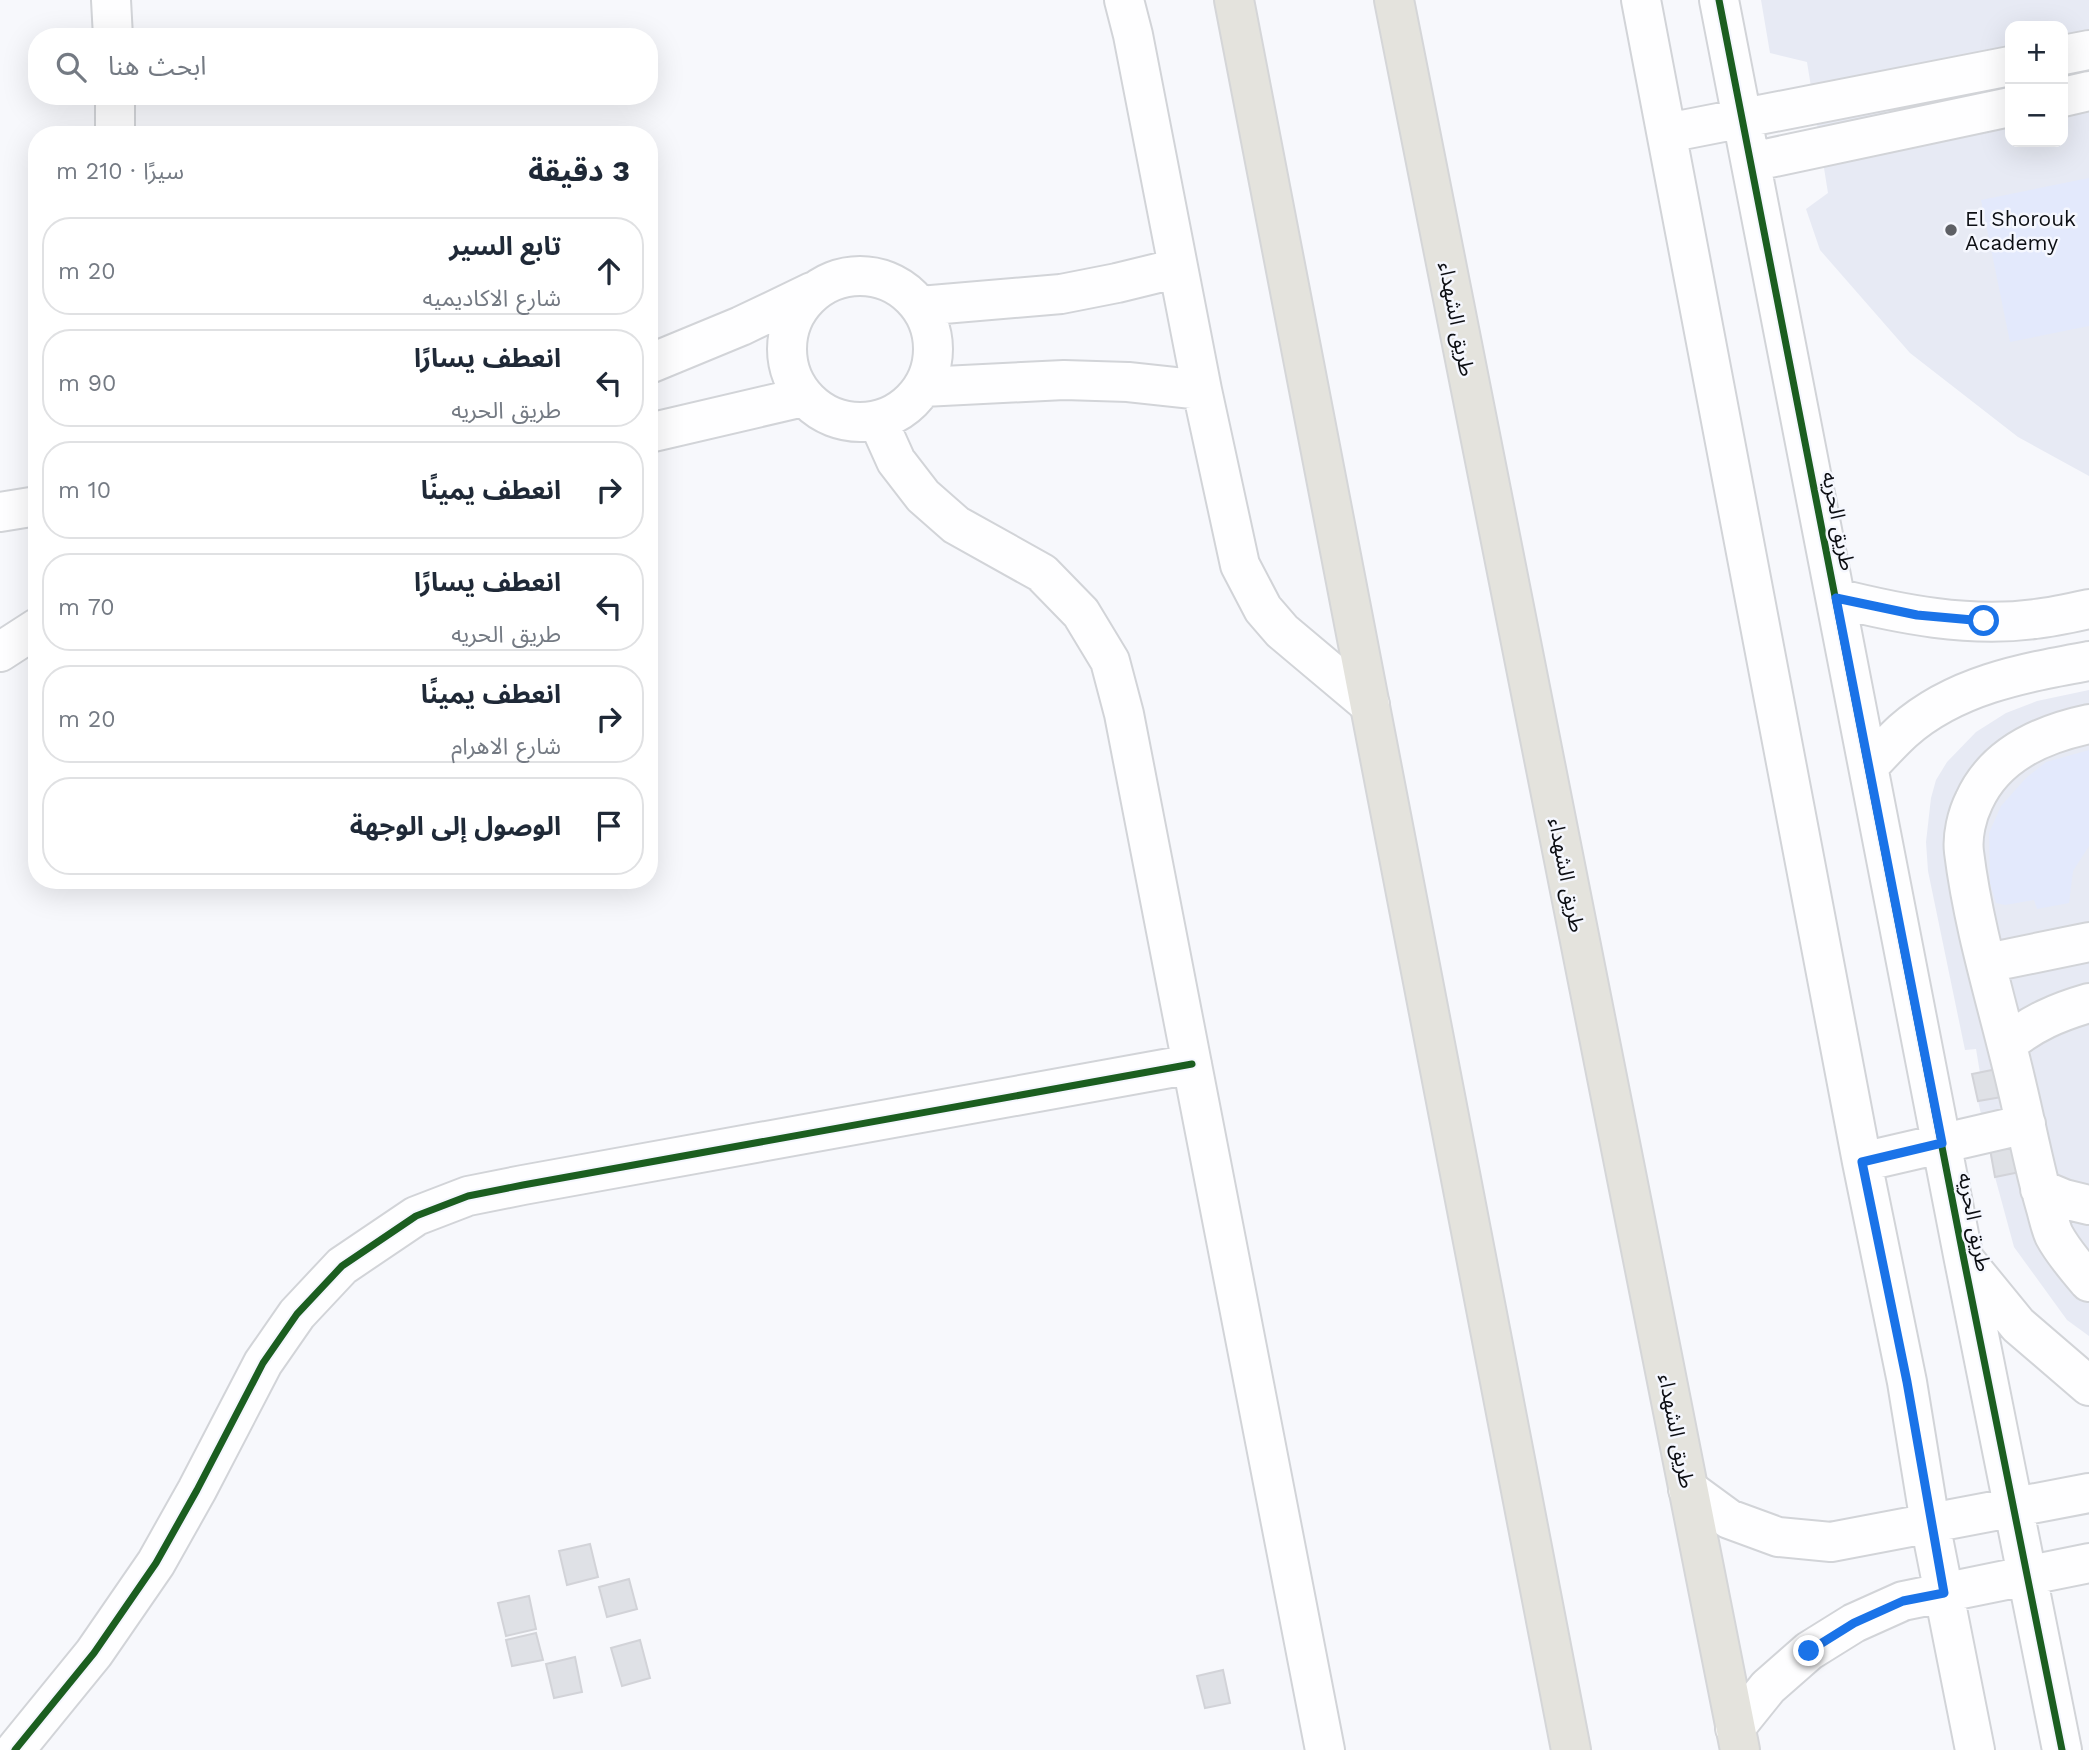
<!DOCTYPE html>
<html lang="ar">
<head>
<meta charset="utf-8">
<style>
  body { margin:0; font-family:"Work Sans","Noto Sans Arabic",sans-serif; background:#f6f6f7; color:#1f2937; direction:rtl }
  .controls { position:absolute; right:21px; top:21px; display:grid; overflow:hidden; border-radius:14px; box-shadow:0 7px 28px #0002 }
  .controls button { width:63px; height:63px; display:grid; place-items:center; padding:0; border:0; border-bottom:2px solid #e0e1e3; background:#fff; color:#1f2937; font:35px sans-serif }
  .stop { position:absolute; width:21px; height:21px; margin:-16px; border:5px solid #1a73e8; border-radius:50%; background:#fff }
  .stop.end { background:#1a73e8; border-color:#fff; box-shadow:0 2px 7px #0008 }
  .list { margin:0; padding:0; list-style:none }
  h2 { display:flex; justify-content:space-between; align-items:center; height:91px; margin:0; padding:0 28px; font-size:30px }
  h2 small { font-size:23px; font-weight:400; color:#747a83 }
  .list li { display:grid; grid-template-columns:46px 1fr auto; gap:21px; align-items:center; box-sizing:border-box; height:98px; margin:0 14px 14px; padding:0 14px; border:2px solid #e0e1e3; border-radius:28px }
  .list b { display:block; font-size:26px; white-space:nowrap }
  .list p { margin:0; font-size:23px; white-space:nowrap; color:#747a83 }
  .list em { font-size:23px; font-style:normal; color:#747a83 }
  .icon { flex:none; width:38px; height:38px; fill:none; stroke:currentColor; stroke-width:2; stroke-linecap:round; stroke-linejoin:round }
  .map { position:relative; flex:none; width:2089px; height:1750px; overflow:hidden; direction:ltr }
  .search { position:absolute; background:#fff; box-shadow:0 7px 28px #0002; left:28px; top:28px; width:630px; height:77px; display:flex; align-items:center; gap:18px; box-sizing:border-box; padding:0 24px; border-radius:28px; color:#747a83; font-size:26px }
  .panel { position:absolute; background:#fff; box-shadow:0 7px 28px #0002; left:28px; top:126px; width:630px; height:763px; border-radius:28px; direction:rtl }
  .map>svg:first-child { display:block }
  .built { fill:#e7eaf4; fill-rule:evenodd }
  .green { fill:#e3e9fc }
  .building { fill:#dfe1e6; stroke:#d2d3d8; stroke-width:2 }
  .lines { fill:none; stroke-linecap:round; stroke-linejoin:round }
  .minor-casing { stroke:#d2d4d8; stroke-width:42 }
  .major-casing { stroke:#d5d6d8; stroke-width:42 }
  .minor { stroke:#fefeff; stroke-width:38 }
  .major { stroke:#e4e3dd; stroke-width:38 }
  .cycleway-casing { stroke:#f5f7fe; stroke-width:11 }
  .cycleway { stroke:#1b5e20; stroke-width:7 }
  .route { stroke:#1a73e8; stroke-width:9 }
  .poi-dot { fill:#5e6065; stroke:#f5f7fe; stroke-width:2.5 }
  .labels { text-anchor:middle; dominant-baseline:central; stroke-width:5; stroke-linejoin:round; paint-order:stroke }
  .poi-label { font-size:21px; fill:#0c0e13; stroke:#f5f7fe; text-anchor:start }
  .street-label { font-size:21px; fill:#0c0e13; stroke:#f5f7fe }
</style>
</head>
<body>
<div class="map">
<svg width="2089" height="1750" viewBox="0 0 2089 1750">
  <rect width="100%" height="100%" fill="#f7f8fc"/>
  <path class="built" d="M 1761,0 L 2089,0 L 2089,476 L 2018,437 L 1910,353 L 1820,250 L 1806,209 L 1828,193 L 1807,62 L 1770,53 ZM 2010,26 L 2063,26 L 2063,142 L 2010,142 Z
    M 2089,690 L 2089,1336 L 2067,1320 L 2014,1247 L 1995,1177 L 1972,1074 L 1980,1073 L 1976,1049 L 1965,1050 L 1928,871 L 1926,842 L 1931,798 L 1936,780 L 1947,762 L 1976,732 L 2006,713 L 2037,701 Z"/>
  <path class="green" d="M 2089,178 L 2089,326 L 2010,342 L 1981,200 Z
    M 2089,750 L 2089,846 L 2073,871 L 2069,903 L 2037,909 L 2034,900 L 2005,905 L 1996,903 L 1990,883 L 1989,833 L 2001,806 L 2026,778 L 2046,762 Z"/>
  <path class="building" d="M 2002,1068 L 2008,1096 L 1978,1101 L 1972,1074 Z
    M 2019,1143 L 2025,1171 L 1995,1177 L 1990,1149 Z
    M 590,1544 L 598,1577 L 567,1585 L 559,1551 Z
    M 629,1579 L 637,1609 L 607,1617 L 599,1587 Z
    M 529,1596 L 536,1629 L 506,1636 L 498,1603 Z
    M 536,1633 L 543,1660 L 512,1666 L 506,1640 Z
    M 640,1640 L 650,1678 L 622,1686 L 611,1648 Z
    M 575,1657 L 582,1692 L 554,1698 L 546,1664 Z
    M 1223,1670 L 1230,1703 L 1205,1708 L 1197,1676 Z"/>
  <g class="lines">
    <g class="minor-casing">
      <path id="minor" d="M 111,0 L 113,37
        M 1124,0 L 1133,35 L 1202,390 L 1240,565 L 1263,609 L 1282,631 L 1370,705
        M 1641,0 L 1862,1162 L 1907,1382 L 1930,1523 L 1975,1750
        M 1719,0 L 1964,1260 L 2062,1750
        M 2063,55 L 2089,50
        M 115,96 L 115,135
        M 2063,97 L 2089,91
        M 1667,133 L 2010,66
        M 1751,162 L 2010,107
        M787 349a73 73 0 1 1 146 0a73 73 0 1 1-146 0Z
        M 920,306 L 1061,294 L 1117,283 L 1178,268
        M 649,364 L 741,326 L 812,292
        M 923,387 L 1064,380 L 1128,382 L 1202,390
        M 878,421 L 896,461 L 923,496 L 956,525 L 1042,573 L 1081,613 L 1110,661 L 1124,714 L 1325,1750
        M 649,433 L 803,397
        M 0,512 L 37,506
        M 1836,598 C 1900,614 1969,628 2035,619 C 2053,617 2071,613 2089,609
        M 0,652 L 37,628
        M 2089,724 C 2042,734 1995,754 1974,801 C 1967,815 1962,836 1964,852 C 1974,933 2000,1012 2018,1091 C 2027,1129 2034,1167 2045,1205 C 2048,1215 2050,1226 2054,1235 C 2063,1252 2077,1268 2089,1282
        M 1869,766 C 1880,754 1891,742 1903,731 C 1955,685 2023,673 2089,661
        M 1987,963 L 2089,942
        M 2007,1044 C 2032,1023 2058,1012 2089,1003
        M 1862,1162 L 2026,1124
        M 2040,1189 L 2064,1199 L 2089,1205
        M 1968,1264 L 2018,1325 L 2089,1386
        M 1688,1489 L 1729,1519 L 1778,1537 L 1831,1542 L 2089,1493
        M 1735,1728 L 1768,1687 L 1809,1651 L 1854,1623 L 1903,1601 L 2089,1563
        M 15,1750 L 94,1653 L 156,1563 L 197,1490 L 263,1363 L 297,1314 L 342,1266 L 416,1216 L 468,1196 L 523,1185 L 1192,1064"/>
    </g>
    <g class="major-casing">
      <path id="major" d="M 1234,0 L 1571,1750
        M 1394,0 L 1740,1750"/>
    </g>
    <use href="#minor" class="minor"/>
    <use href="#major" class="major"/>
    <g class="cycleway-casing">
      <path id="cycleway" d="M 1719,0 L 1964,1260 L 2062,1750
        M 15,1750 L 94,1653 L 156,1563 L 197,1490 L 263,1363 L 297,1314 L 342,1266 L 416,1216 L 468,1196 L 523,1185 L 1192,1064"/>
    </g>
    <use href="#cycleway" class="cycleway"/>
  </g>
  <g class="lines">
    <path class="route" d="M 1809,1651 L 1854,1623 L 1903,1601 L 1944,1593 L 1907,1382 L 1862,1162 L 1942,1143 L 1836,598 L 1917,615 L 1984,621"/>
  </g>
  <circle class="poi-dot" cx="1951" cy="230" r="7"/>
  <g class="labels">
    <g class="poi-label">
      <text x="1965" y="218">El Shorouk<tspan x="1965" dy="24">Academy</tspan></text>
    </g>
    <g class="street-label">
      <text transform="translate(1457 319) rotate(79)">طريق الشهداء</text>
      <text transform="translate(1839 521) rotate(79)">طريق الحريه</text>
      <text transform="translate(1567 875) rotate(79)">طريق الشهداء</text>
      <text transform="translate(1975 1222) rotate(79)">طريق الحريه</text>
      <text transform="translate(1677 1431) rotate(79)">طريق الشهداء</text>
    </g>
  </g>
</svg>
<div class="controls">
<button>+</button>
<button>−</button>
</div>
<div class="stop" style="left:1984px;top:621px"></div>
<div class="stop end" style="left:1809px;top:1651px"></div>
<div class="search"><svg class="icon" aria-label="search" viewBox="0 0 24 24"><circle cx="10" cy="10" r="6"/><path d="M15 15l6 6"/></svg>ابحث هنا</div>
<section class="panel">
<h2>3 دقيقة<small>سيرًا · 210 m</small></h2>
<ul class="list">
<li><svg class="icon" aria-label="ahead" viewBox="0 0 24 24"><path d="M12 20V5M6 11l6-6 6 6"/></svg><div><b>تابع السير</b><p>شارع الاكاديميه</p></div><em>20 m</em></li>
<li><svg class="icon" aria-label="left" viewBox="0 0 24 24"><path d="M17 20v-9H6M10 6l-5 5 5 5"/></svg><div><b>انعطف يسارًا</b><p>طريق الحريه</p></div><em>90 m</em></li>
<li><svg class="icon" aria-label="right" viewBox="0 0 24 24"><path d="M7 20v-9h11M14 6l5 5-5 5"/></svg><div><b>انعطف يمينًا</b></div><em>10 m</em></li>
<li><svg class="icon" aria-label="left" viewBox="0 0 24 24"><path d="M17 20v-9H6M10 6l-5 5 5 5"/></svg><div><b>انعطف يسارًا</b><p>طريق الحريه</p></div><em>70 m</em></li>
<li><svg class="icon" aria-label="right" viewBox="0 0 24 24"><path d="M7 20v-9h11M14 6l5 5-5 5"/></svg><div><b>انعطف يمينًا</b><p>شارع الاهرام</p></div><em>20 m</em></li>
<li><svg class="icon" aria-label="arrive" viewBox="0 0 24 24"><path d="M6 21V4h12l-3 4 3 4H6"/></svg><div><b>الوصول إلى الوجهة</b></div></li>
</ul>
</section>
</div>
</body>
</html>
